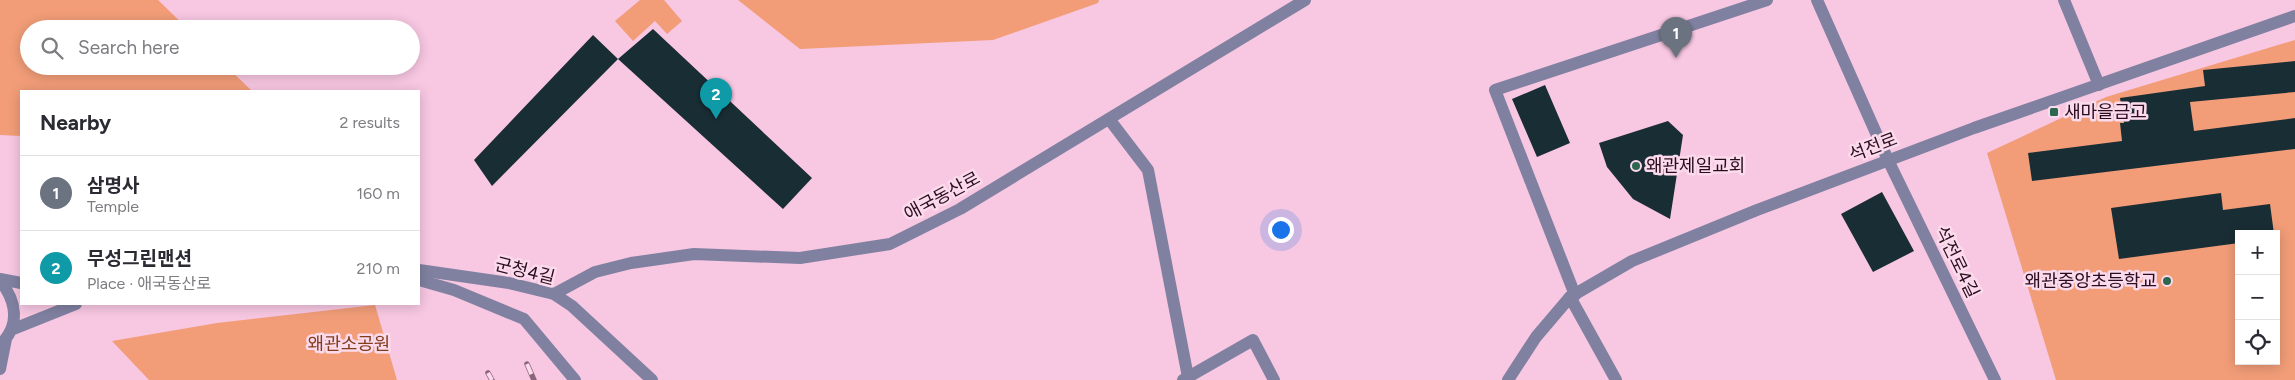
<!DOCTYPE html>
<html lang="en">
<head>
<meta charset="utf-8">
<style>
  body { margin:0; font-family:Figtree,"Noto Sans KR",sans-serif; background:#f7f7f7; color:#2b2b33 }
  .controls { position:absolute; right:15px; bottom:15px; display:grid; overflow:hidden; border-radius:0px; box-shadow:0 2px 12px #0003 }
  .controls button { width:45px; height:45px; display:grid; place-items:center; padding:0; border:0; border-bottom:1px solid #e1e1e2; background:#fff; color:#2b2b33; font:25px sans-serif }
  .you { position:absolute; left:1280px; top:229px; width:18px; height:18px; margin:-12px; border:4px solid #fff; border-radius:50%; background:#1a73e8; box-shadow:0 0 0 8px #1a73e833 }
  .badge { display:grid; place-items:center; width:32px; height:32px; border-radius:50%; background:#111827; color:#fff; font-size:16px; font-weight:700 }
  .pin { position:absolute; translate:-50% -41px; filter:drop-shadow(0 1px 2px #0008) }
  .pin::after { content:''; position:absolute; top:26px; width:18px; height:15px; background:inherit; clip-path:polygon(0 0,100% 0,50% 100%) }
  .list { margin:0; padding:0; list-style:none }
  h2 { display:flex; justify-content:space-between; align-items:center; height:65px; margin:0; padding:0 20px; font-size:21px }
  h2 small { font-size:16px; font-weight:400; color:#7c7c81 }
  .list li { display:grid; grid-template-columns:32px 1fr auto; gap:15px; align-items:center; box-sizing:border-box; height:75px; padding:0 20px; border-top:1px solid #e1e1e2 }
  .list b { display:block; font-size:19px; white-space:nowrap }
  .list p { margin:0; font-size:16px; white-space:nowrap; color:#7c7c81 }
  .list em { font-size:16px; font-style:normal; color:#7c7c81 }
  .icon { flex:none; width:28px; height:28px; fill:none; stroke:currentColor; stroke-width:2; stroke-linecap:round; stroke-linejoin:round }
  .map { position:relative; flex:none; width:2295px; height:380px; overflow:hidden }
  .search { position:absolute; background:#fff; box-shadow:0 2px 12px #0003; left:20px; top:20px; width:400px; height:55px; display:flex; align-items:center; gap:12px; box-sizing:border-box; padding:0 18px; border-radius:28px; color:#7c7c81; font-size:19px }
  .panel { position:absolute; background:#fff; box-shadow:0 2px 12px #0003; left:20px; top:90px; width:400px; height:215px; border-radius:0px }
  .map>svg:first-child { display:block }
  .green { fill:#f29d78; fill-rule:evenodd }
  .building { fill:#192d35 }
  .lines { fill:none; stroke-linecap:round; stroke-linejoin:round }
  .minor { stroke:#8081a1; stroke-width:12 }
  .tertiary { stroke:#8081a1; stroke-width:12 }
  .rail-casing { stroke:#8b657b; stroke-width:5.5 }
  .rail { stroke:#fbdaec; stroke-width:4; stroke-dasharray:11; stroke-linecap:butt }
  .poi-dot { fill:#2d674f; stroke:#fbdaec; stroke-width:2 }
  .labels { text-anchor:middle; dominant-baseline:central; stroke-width:5; stroke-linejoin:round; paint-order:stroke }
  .poi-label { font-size:18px; fill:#290d1f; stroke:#fbdaec; text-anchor:start }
  .street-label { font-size:18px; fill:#290d1f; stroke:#fbdaec }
  .park-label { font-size:18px; fill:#833d1b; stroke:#fbdaec }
</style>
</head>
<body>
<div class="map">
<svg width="2295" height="380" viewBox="0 0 2295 380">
  <rect width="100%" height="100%" fill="#f8c7e2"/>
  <path class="green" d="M 0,0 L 158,0 L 188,29 L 29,29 L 29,66 L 226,66 L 252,91 L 21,91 L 21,136 L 0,135 Z
    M 640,0 L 664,0 L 682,21 L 667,34 L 655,21 L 633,41 L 615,21 Z
    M 738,0 L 1099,0 L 1098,3 L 993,40 L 800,49 Z
    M 2295,40 L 2295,380 L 2056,380 L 1987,153 L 2106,97 ZM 2239,234 L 2276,234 L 2276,361 L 2239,361 Z
    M 375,305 L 397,380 L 149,380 L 112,341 L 217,323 Z"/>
  <path class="building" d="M 653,29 L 812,178 L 783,209 L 618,59 Z
    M 593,35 L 618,59 L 492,186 L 474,160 Z
    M 2295,61 L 2295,92 L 2190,102 L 2194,131 L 2295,118 L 2295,149 L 2032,181 L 2028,153 L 2122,141 L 2120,123 L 2124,123 L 2120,98 L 2205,86 L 2203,70 Z
    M 1545,85 L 1570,143 L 1537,157 L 1512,99 Z
    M 1668,121 L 1683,135 L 1670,219 L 1633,199 L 1607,167 L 1599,143 Z
    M 1882,192 L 1914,251 L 1873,272 L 1841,214 Z
    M 2221,193 L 2223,210 L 2270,204 L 2274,234 L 2239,234 L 2239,243 L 2119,259 L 2111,208 Z"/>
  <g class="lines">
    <path class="minor" d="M 1817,0 L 1888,160 L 1995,380
      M 2064,0 L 2099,85
      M 1109,119 L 1148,170 L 1188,377
      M 419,280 L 454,290 L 524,319 L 575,380
      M 554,294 L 595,272 L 631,263 L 694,254 L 800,258 L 890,244 L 960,209 L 1305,0
      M 1575,295 L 1495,90 L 1767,0
      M 1570,297 L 1616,380
      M 1183,380 L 1253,340 L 1274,380"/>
    <path class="tertiary" d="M 419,270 L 509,283 L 554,294 L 572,306 L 652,380
      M 0,279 L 21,283
      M 0,280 C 16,301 21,325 0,345
      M 11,330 L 76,304
      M 0,369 L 6,339
      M 1508,380 L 1536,337 L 1570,297 L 1632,261 L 1757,210 L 1974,128 L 2295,16"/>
    <g class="rail-casing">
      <path id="rail" d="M 527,364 L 534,380
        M 488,373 L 492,380"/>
    </g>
    <use href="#rail" class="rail"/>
  </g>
  <g class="poi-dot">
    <rect x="2049" y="107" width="10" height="10" rx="2.5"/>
    <circle cx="1636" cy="166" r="5"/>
    <circle cx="2167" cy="281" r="5"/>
  </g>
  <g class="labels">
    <g class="poi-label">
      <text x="2064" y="112">새마을금고</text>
      <text x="1646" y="166">왜관제일교회</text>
      <text x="2157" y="281" text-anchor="end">왜관중앙초등학교</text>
    </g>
    <g class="street-label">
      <text transform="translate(1873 147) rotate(-21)">석전로</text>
      <text transform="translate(942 196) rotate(-28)">애국동산로</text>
      <text transform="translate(1957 262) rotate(64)">석전로4길</text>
      <text transform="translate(525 271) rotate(14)">군청4길</text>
    </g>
    <g class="park-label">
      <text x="349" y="344">왜관소공원</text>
    </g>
  </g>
</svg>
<div class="controls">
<button>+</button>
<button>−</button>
<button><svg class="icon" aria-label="locate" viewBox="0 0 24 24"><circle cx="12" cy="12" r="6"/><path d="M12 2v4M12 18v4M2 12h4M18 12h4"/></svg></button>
</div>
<div class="you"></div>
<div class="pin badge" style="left:1676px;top:58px;background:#6b7280">1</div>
<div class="pin badge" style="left:716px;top:119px;background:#0f9aa8">2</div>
<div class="search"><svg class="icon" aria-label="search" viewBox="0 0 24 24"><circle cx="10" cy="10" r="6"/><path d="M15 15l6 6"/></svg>Search here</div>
<section class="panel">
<h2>Nearby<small>2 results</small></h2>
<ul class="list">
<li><span class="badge" style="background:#6b7280">1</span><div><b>삼명사</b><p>Temple</p></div><em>160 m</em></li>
<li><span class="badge" style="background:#0f9aa8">2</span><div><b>무성그린맨션</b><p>Place · 애국동산로</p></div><em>210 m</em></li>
</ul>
</section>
</div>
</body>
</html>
